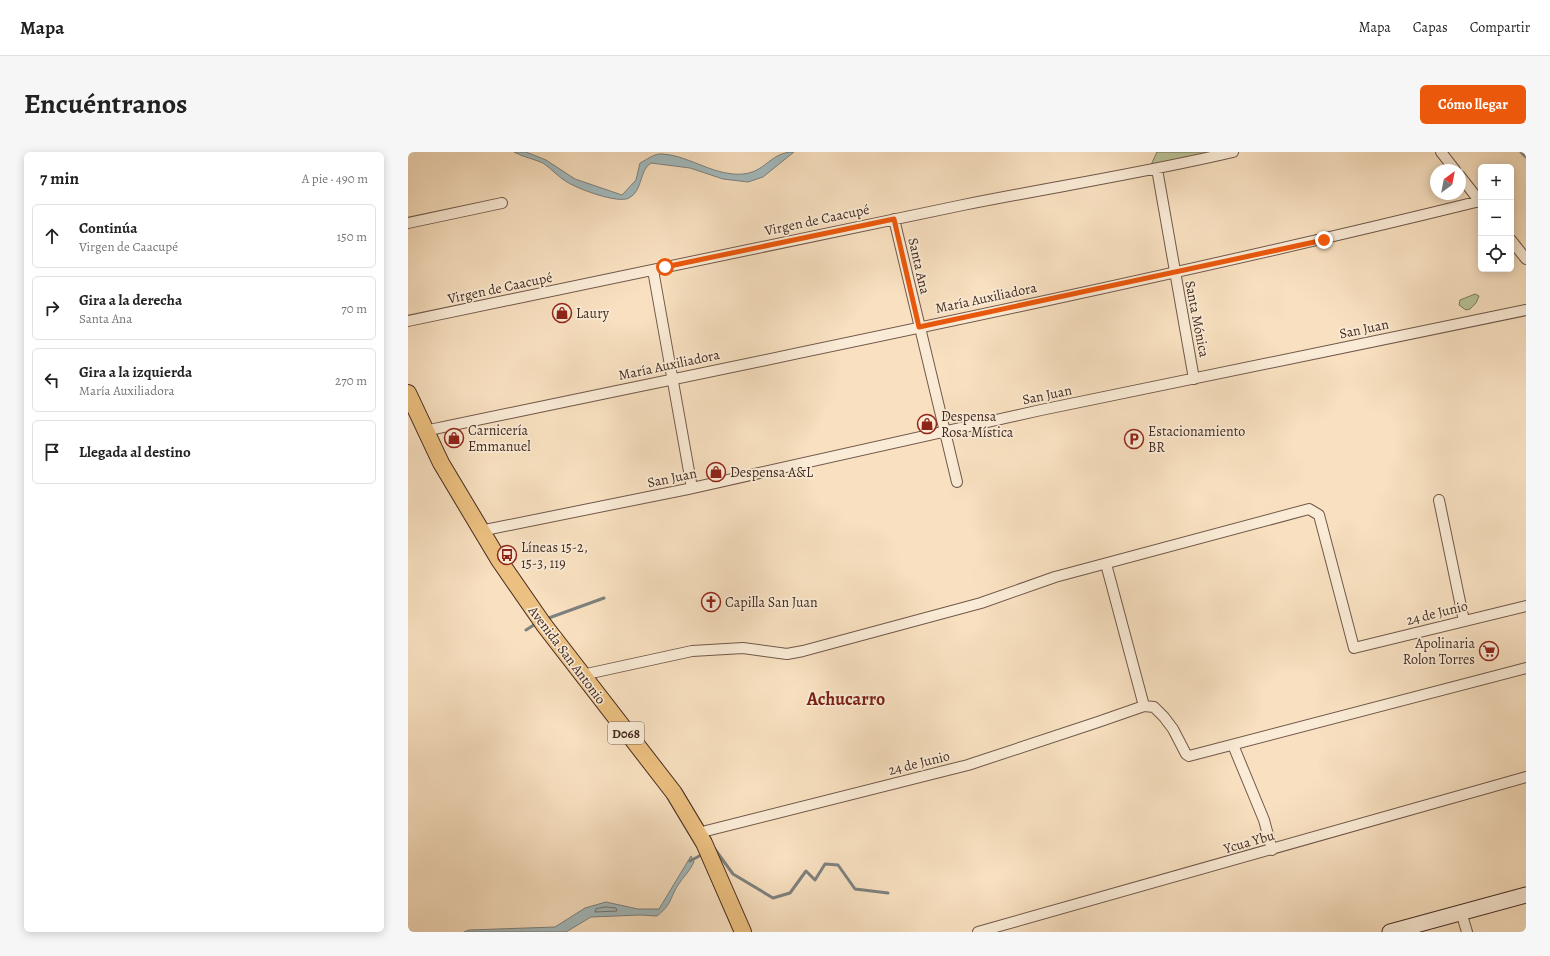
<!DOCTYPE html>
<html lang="es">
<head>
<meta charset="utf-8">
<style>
  body { margin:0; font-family:Alegreya,serif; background:#f6f6f6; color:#222 }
  .controls { position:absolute; right:12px; top:12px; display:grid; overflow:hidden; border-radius:6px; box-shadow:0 2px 10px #0003 }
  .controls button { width:36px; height:36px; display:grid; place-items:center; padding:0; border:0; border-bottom:1px solid #e0e0e0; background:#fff; color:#222; font:20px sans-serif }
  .compass { position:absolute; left:1022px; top:12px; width:36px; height:36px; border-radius:50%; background:#fff; box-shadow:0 2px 10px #0003; rotate:32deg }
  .stop { position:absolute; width:12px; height:12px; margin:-9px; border:3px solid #ea580c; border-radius:50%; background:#fff }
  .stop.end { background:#ea580c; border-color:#fff; box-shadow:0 1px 4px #0008 }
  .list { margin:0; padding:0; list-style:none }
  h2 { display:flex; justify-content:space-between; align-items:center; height:52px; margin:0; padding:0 16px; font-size:17px }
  h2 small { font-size:13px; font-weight:400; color:#767676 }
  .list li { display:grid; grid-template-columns:26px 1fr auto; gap:12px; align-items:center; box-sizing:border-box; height:64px; margin:0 8px 8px; padding:0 8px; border:1px solid #e0e0e0; border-radius:6px }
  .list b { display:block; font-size:15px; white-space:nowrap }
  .list p { margin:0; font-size:13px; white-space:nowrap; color:#767676 }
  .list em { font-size:13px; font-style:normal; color:#767676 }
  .icon { flex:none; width:22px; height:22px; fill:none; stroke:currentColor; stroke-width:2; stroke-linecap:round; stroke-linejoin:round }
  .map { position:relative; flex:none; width:1118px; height:780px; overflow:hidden; border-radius:6px }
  header { display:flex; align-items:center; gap:24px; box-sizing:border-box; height:56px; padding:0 20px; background:#fff; border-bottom:1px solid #e0e0e0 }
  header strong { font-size:19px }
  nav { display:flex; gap:22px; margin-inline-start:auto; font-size:14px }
  .intro { display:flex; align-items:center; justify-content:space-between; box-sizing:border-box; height:96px; padding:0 24px }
  h1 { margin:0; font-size:28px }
  .button { padding:10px 18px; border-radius:6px; background:#ea580c; color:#fff; font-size:14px; font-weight:700 }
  main { display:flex; gap:24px; padding:0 24px }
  aside { flex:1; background:#fff; border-radius:6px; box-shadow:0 2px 10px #0003 }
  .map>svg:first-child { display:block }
  .green { fill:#b8c396; stroke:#7e775c }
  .water { fill:#a3babe; stroke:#7d817f }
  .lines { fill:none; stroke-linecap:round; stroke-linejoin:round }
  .shore { stroke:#747270; stroke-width:1 }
  .stream { stroke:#7d817f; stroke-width:3 }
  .street-casing { stroke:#715849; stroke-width:12 }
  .secondary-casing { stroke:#442b21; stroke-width:17 }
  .primary-casing { stroke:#442b21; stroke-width:18 }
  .street { stroke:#faebd6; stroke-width:10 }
  .secondary { stroke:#faebd6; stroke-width:15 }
  .primary { stroke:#ecc080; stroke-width:16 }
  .route { stroke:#ea580c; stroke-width:5 }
  .labels { text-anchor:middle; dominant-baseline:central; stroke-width:3.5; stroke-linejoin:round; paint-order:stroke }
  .shield { fill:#faebd6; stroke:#7b6557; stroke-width:1 }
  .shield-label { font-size:13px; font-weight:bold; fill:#442b21 }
  .street-label { font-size:14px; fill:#442b21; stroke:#faebd6 }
  .poi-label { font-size:14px; fill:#442b21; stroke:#faebd6; text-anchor:start }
  .district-label { font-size:18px; font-weight:bold; fill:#7a1f14; stroke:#faebd6 }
</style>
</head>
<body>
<header>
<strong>Mapa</strong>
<nav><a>Mapa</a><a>Capas</a><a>Compartir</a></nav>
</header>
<div class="intro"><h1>Encuéntranos</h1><a class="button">Cómo llegar</a></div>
<main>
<aside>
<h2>7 min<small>A pie · 490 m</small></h2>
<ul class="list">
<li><svg class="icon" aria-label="ahead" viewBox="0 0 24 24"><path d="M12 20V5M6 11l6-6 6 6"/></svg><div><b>Continúa</b><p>Virgen de Caacupé</p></div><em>150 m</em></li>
<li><svg class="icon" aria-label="right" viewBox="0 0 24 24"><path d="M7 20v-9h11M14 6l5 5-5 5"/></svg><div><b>Gira a la derecha</b><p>Santa Ana</p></div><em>70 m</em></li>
<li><svg class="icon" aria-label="left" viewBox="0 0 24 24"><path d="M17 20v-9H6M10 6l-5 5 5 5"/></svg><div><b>Gira a la izquierda</b><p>María Auxiliadora</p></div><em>270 m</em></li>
<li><svg class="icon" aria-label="arrive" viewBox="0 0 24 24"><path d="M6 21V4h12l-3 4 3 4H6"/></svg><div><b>Llegada al destino</b></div></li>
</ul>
</aside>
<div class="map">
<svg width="1118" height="780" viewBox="0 0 1118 780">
  <rect width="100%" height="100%" fill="#f8e0c0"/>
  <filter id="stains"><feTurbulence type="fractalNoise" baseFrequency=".005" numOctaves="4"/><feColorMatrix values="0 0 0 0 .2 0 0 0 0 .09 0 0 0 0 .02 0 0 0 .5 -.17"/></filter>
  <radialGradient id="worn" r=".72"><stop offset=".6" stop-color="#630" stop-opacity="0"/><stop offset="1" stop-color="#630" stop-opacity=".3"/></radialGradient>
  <path class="green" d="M 749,0 L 808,0 L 743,13 Z
    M 1067,142 L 1071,144 L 1068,151 L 1062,157 L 1058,158 L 1051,153 L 1052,148 Z"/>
  <path class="water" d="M 106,0 L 118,0 L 138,8 L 167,27 L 214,43 L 228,28 L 232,11 C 238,8 247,1 254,2 C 278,3 300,20 325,22 C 358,25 359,0 386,0 L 355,25 L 340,30 L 315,27 L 282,16 L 243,11 C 231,18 235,39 221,46 C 210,52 170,37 159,30 C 150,25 144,17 135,11 C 126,7 115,5 106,0 Z
    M 283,704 L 286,710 C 282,719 275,725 270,733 C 261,748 264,752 249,764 L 232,763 L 183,765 L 158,780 L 56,780 L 61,778 L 147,775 L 177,756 L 198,750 L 230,757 L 251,757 Z"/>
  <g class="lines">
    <path class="shore" d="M 198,755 L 208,756 L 209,759 L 187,760 L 188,757 Z"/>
    <path class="stream" d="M 1113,0 L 1118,5
      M 138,467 L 196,446
      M 118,478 L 129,471
      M 306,696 L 325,722 L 365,746 L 382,741 L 398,719 L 407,728 L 417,712 L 430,713 L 447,737 L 480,741
      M 282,709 L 295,702"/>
    <g class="street-casing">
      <path id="street" d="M 1033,0 L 1047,18
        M 749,17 L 786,227
        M 1052,24 L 1073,51
        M 486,67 L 549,330
        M 0,71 L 94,51
        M 1103,88 L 1118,107
        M 245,118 L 284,336
        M 0,169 C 185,130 370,91 555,53 C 645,35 736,21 825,0
        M 17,279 C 369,205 723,135 1072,49
        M 1031,348 L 1056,469
        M 72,379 L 280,337 L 633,258 L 1118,158
        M 698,412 L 736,554
        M 174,523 L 284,499 L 335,496 L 379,502 L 395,499 L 573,451 L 647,425 L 901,357 L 911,363 L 946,496 L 1118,454
        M 825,593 L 856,668 L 864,698
        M 290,681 L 560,613 L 690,570 L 736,554 L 746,555 L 756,565 L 765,577 L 778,602 L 781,604 L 1118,516
        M 1053,760 L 1059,780
        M 570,780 L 1118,625"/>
    </g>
    <g class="secondary-casing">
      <path id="secondary" d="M 982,780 L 1118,743"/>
    </g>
    <g class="primary-casing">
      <path id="primary" d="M 0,241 L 33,311 L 91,408 L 136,473 L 266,641 L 296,691 L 335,780"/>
    </g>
    <use href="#street" class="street"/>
    <use href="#secondary" class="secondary"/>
    <use href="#primary" class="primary"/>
  </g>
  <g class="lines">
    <path class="route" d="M 257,115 L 486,67 L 511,175 L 916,88"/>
  </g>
  <defs>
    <g id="shop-ring" transform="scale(1)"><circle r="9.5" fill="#faebd6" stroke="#8f2418" stroke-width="1.5"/><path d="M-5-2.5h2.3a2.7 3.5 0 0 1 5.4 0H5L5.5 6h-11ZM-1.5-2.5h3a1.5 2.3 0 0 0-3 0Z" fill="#8f2418"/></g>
    <g id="parking-ring" transform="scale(1)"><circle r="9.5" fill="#faebd6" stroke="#8f2418" stroke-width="1.5"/><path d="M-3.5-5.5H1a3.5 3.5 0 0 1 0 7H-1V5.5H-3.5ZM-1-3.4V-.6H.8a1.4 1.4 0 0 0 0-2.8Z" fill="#8f2418"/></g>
    <g id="bus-ring" transform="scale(1)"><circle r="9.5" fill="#faebd6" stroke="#8f2418" stroke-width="1.5"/><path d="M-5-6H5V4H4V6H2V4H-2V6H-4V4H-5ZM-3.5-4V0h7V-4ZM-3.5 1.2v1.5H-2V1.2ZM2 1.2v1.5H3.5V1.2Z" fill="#8f2418"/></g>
    <g id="church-ring" transform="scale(1)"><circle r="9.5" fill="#faebd6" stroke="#8f2418" stroke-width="1.5"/><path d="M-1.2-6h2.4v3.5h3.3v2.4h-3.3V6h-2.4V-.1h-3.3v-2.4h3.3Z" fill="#8f2418"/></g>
    <g id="supermarket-ring" transform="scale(1)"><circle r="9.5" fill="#faebd6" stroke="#8f2418" stroke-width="1.5"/><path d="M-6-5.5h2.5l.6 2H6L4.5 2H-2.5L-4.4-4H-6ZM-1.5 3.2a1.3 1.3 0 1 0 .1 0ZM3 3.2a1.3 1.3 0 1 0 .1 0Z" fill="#8f2418"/></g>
  </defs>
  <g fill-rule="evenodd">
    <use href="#shop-ring" x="154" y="161"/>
    <use href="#shop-ring" x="519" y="272"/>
    <use href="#shop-ring" x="46" y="286"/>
    <use href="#parking-ring" x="726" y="287"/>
    <use href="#shop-ring" x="308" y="320"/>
    <use href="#bus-ring" x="99" y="403"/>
    <use href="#church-ring" x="303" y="450"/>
    <use href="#supermarket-ring" x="1081" y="499"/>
  </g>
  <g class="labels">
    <rect class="shield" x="200" y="570" width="36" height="22" rx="3"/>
    <g class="shield-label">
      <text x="218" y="581">D068</text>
    </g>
    <g class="street-label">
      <text transform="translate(409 68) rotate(-12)">Virgen de Caacupé</text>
      <text transform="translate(511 114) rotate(77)">Santa Ana</text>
      <text transform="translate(92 136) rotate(-12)">Virgen de Caacupé</text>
      <text transform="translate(578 146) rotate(-12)">María Auxiliadora</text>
      <text transform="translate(789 167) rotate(79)">Santa Mónica</text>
      <text transform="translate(956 177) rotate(-12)">San Juan</text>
      <text transform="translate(261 213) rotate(-12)">María Auxiliadora</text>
      <text transform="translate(639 243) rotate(-12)">San Juan</text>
      <text transform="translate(264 326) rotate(-12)">San Juan</text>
      <text transform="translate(1029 461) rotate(-14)">24 de Junio</text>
      <text transform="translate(159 503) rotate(53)">Avenida San Antonio</text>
      <text transform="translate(511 611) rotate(-14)">24 de Junio</text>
      <text transform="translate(841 690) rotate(-16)">Ycua Ybu</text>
    </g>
    <g class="poi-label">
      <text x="168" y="161">Laury</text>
      <text x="533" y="264">Despensa<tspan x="533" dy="16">Rosa Mística</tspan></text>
      <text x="60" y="278">Carnicería<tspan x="60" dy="16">Emmanuel</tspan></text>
      <text x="740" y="279">Estacionamiento<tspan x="740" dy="16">BR</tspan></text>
      <text x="322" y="320">Despensa A&amp;L</text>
      <text x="113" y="395">Líneas 15-2,<tspan x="113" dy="16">15-3, 119</tspan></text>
      <text x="317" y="450">Capilla San Juan</text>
      <text x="1067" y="491" text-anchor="end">Apolinaria<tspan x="1067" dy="16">Rolon Torres</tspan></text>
    </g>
    <g class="district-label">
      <text x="438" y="547">Achucarro</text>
    </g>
  </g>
  <rect width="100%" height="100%" filter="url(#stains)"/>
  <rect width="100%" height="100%" fill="url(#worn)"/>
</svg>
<div class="controls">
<button>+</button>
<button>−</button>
<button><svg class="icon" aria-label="locate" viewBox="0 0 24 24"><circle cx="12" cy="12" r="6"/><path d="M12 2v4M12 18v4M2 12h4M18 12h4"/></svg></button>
</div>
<svg class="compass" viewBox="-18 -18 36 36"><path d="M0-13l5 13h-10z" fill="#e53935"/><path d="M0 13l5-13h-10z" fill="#767676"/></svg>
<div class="stop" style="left:257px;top:115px"></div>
<div class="stop end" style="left:916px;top:88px"></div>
</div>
</main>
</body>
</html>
